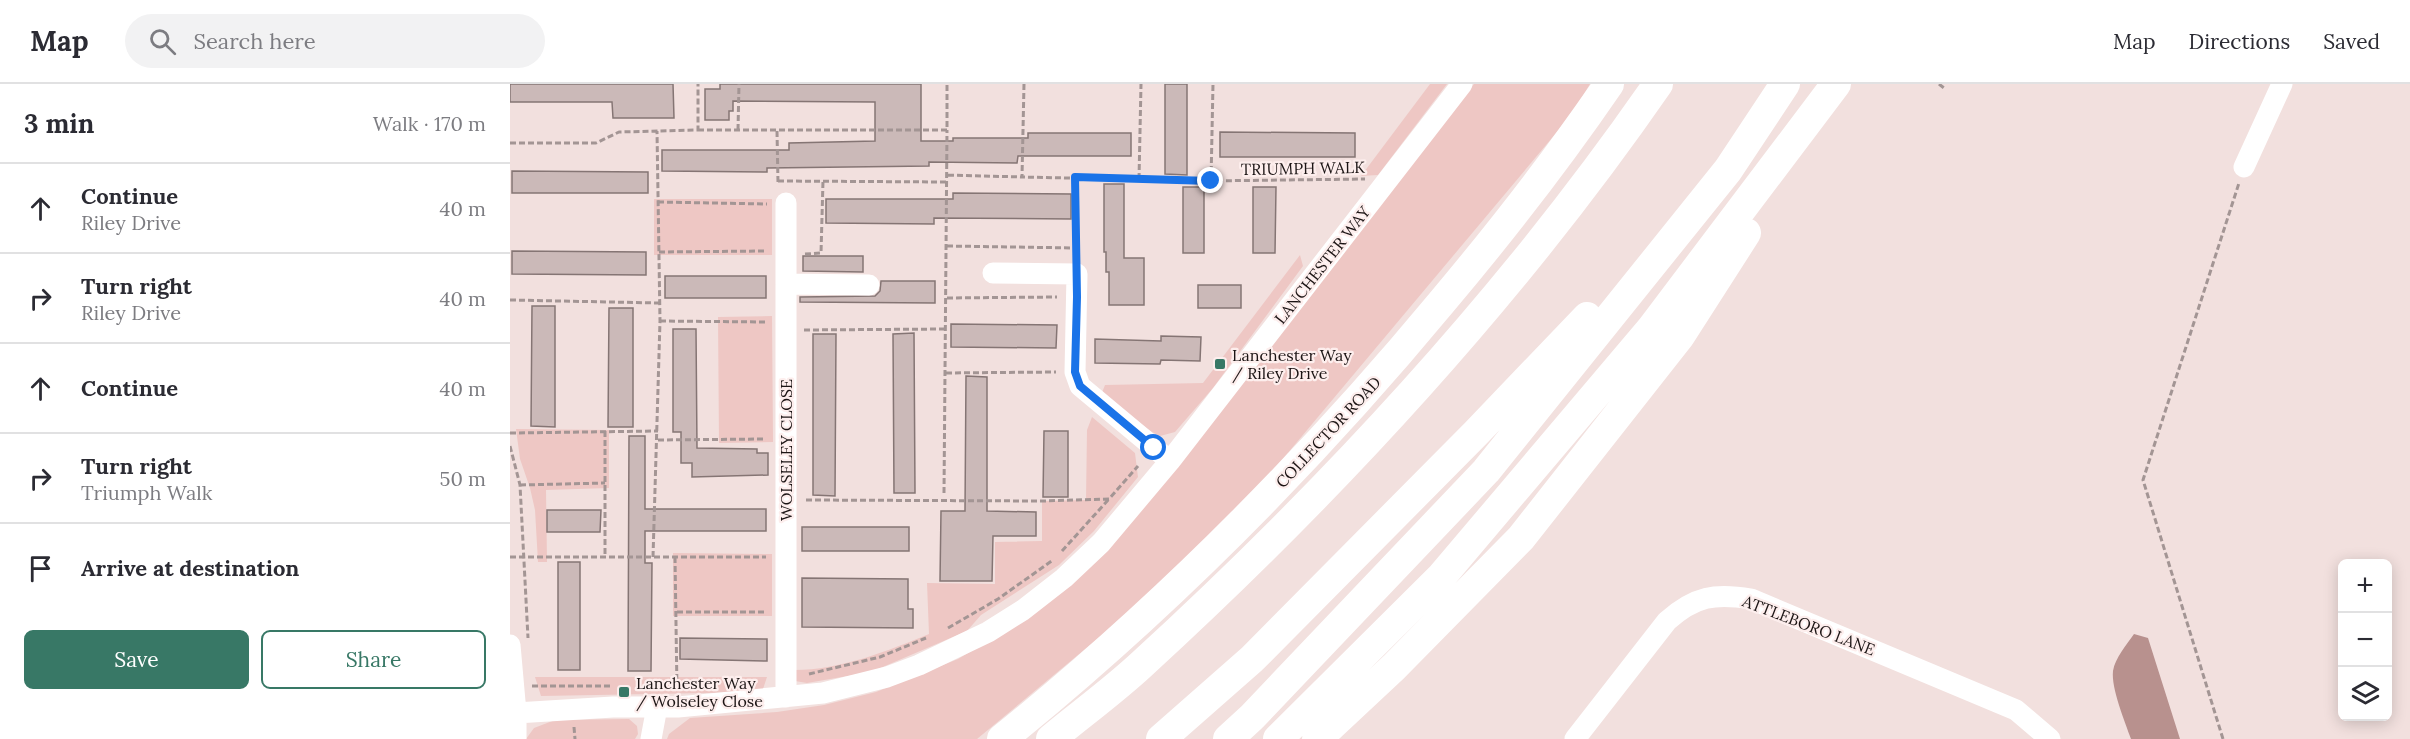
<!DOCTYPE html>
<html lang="en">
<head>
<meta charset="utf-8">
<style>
  body { margin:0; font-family:Lora,serif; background:#f2f2f3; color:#2b2b33 }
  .controls { position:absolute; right:18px; bottom:18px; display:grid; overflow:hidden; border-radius:9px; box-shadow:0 3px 15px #0003 }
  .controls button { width:54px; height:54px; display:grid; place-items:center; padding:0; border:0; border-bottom:2px solid #e1e1e2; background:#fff; color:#2b2b33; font:30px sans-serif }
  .stop { position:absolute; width:18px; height:18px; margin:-14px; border:4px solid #1a73e8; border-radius:50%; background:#fff }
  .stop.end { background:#1a73e8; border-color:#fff; box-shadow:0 2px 6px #0008 }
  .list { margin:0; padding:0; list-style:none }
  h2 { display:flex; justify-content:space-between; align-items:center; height:78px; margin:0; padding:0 24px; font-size:26px }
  h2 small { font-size:20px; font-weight:400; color:#7c7c81 }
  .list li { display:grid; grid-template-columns:39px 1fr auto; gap:18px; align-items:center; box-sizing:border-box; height:90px; padding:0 24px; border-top:2px solid #e1e1e2 }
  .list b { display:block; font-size:22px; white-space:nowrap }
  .list p { margin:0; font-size:20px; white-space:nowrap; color:#7c7c81 }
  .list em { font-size:20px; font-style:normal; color:#7c7c81 }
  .actions { display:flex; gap:12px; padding:18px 24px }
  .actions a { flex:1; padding:14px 0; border:2px solid #387866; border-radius:9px; text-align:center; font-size:21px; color:#387866 }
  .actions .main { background:#387866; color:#fff }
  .icon { flex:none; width:33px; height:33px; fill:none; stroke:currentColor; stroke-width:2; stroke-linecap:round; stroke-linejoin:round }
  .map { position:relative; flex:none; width:1900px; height:655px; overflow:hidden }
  header { display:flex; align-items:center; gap:36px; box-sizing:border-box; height:84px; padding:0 30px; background:#fff; border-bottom:2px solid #e1e1e2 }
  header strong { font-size:28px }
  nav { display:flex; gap:33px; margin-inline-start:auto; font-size:21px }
  .search { width:420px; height:54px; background:#f2f2f3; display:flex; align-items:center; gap:15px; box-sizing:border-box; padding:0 21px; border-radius:33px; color:#7c7c81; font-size:22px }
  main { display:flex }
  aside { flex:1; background:#fff }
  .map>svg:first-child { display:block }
  .green { fill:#eec7c4 }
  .water { fill:#b8918e }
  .building { fill:#cbb9b8; stroke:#857574; stroke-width:1.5 }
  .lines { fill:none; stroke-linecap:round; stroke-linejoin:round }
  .path { stroke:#a39594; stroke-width:3; stroke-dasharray:6 3; stroke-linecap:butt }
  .minor { stroke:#fff; stroke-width:21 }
  .highway { stroke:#fff; stroke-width:30 }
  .route { stroke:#1a73e8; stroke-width:8 }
  .poi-dot { fill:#387866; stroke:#fdeeed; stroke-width:2 }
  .labels { text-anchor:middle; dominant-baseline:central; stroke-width:4.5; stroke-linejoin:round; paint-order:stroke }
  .street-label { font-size:16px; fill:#1b1414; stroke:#fdeeed }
  .poi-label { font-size:16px; fill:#1b1414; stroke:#fdeeed; text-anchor:start }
</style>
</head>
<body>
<header>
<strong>Map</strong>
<div class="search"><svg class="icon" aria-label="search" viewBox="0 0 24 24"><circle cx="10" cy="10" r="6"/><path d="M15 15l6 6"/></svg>Search here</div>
<nav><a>Map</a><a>Directions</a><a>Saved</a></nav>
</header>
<main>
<aside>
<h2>3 min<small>Walk · 170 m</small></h2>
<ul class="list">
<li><svg class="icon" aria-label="ahead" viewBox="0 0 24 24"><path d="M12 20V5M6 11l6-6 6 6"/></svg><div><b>Continue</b><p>Riley Drive</p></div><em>40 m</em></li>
<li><svg class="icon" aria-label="right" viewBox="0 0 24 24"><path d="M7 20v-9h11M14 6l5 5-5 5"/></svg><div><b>Turn right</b><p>Riley Drive</p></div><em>40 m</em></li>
<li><svg class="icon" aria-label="ahead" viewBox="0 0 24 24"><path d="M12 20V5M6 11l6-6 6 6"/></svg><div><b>Continue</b></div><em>40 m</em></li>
<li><svg class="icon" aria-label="right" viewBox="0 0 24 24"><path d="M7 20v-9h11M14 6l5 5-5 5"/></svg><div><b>Turn right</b><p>Triumph Walk</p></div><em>50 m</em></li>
<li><svg class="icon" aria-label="arrive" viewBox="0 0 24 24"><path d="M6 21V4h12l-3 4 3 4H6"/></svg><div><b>Arrive at destination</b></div></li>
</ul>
<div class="actions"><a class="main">Save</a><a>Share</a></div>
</aside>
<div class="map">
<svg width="1900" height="655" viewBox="0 0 1900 655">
  <rect width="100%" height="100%" fill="#f2e0de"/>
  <path class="green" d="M 920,0 L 937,0 L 868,91 L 851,92 Z
    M 964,0 L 1080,0 L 1062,30 L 720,438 L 592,551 L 467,655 L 157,655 L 159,650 L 180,634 L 267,628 L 314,621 L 366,608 L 448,575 L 500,544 L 782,235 Z
    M 144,115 L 262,115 L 262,171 L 144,171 Z
    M 790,171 L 793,182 L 703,304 L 665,348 L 650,352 L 642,348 L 591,311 L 595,301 L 693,299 Z
    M 262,232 L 263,358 L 209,359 L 208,233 Z
    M 582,333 L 625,369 L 628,393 L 584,447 L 549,481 L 471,531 L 457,547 L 361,588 L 297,599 L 285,597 L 284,586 C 331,586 377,567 419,550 L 417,499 L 485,500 L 485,458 L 532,457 L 532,417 L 576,416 L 577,346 Z
    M 6,345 L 99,346 L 99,404 L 36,406 L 37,478 L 28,478 L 25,426 L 20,404 L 10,375 Z
    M 163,469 L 262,470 L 262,532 L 163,532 Z
    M 25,593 L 257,593 L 252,608 L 31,612 Z
    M 119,635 L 127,642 L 128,650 L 125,655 L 16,655 L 24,644 L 45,636 Z"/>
  <path class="water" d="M 1624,550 L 1638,554 L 1670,655 L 1621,655 C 1615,638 1601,604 1603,587 C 1605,574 1617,560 1624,550 Z"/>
  <path class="building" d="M 0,0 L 163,0 L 164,34 L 103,34 L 102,18 L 0,18 Z
    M 210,0 L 411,0 L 411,57 L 443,57 L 443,54 L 518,54 L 518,49 L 621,49 L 621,72 L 508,72 L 507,79 L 419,78 L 419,82 L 257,84 L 257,88 L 152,87 L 152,66 L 279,66 L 279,59 L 365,57 L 365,18 L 223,17 L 223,27 L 219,27 L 219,36 L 195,36 L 195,5 L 210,5 Z
    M 655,0 L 677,0 L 677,91 L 655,90 Z
    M 710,48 L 845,49 L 845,73 L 710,73 Z
    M 2,87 L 138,88 L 138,109 L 2,109 Z
    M 594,100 L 614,100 L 614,174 L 634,174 L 634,221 L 599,221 L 599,188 L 596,188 L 596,168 L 594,168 Z
    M 673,103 L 694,103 L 694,169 L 673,169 Z
    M 743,103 L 766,103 L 765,169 L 743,169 Z
    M 443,109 L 561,110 L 561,135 L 424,134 L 424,140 L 316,139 L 316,115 L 443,115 Z
    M 2,167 L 136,168 L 136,191 L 2,190 Z
    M 293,172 L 353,172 L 353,188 L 293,187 Z
    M 155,192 L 256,192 L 256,214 L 155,214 Z
    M 371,197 L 425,197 L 425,219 L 290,218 L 290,213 L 365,212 L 370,207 Z
    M 688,201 L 731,201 L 731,224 L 688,224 Z
    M 22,222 L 45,222 L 45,343 L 21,342 Z
    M 99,224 L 123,224 L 123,343 L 98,343 Z
    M 441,240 L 547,241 L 546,264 L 441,263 Z
    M 163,245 L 186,245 L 187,364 L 247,365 L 247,369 L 258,369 L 258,391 L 182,393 L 182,379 L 171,379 L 171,348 L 163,348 Z
    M 404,249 L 405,409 L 384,409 L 383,250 Z
    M 303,250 L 326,250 L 325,412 L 303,411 Z
    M 651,252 L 691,253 L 690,277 L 651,276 L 650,280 L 585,279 L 585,255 L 651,257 Z
    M 456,292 L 477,293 L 477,427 L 526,428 L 526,452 L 483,452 L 482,497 L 430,497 L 431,427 L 455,427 Z
    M 534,347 L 558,347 L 558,413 L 533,413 Z
    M 119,352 L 135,352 L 135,425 L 256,425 L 256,447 L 135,447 L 135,479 L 142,479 L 141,587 L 118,587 Z
    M 37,426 L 91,426 L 90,448 L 37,448 Z
    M 292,443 L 399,443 L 399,467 L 292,467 Z
    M 48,478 L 70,478 L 70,586 L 48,586 Z
    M 292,494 L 398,495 L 398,525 L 403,525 L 403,544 L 292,543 Z
    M 170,554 L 257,555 L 257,577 L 170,575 Z"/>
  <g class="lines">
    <path class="path" d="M 514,0 L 512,93 L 693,97 L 855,95
      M 1429,0 L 1434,4
      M 188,46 L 437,46 L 437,0
      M 228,46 L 229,0
      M 267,47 L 268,99
      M 0,59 L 86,59 L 109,48 L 188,46 L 188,0
      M 438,91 L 512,93
      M 565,93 L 567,172
      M 629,95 L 631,0
      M 268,97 L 438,98
      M 701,97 L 703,0
      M 148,118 L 257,120
      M 437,162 L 567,164
      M 149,168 L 256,167
      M 295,170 L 311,169 L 313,97
      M 437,214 L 547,213
      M 0,216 L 150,219
      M 150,237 L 256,238
      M 294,246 L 436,245
      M 436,289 L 546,288
      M 95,347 L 95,473
      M 0,349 L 148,347
      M 148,356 L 256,355
      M 0,362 L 10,401 L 18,554
      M 10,401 L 95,399
      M 434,409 L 437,46
      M 296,416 L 532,417 L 599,415 L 628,382
      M 552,467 L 599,415
      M 0,473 L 256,473
      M 143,473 L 150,237 L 147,47
      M 165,473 L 167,606
      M 167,528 L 256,528
      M 438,544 L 488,515 L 543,476
      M 299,590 L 370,573 L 416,554
      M 22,602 L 102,602
      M 64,643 L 65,655
      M 1713,655 L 1633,396 L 1729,99"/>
    <path class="minor" d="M 1734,83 L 1772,0
      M 276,119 L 276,613
      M 483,189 L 567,190 L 565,288 L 570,302 L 660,377
      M 276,200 L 359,201
      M 0,561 L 6,629 L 6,655
      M 6,629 L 103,623 L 168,623 L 313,609 L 377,593 L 409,581 L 478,548 L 513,526 L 554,494 L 591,459 L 660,377 L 952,0
      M 141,655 L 147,623
      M 1065,655 L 1157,537 C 1185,512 1205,509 1241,515 L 1506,626 L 1540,655"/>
    <path class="highway" d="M 492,655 C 653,525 799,378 931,219 C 990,149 1047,76 1099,0
      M 541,655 C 571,630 603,607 632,580 C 823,405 1000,214 1148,0
      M 651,655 L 742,575 L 966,349 L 1077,233
      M 718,655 L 742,633 L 976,387 L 1218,86 L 1275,0
      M 768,655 L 931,493 L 1141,245 L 1326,0
      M 807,655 L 884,583 L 1011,454 L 1170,252 L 1236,149"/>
  </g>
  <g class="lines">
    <path class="route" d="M 644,364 L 570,302 L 565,288 L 567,213 L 565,93 L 701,97"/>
  </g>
  <g class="poi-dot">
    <rect x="704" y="274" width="12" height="12" rx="3"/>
    <rect x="108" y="602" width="12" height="12" rx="3"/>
  </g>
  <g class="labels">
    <g class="street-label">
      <text transform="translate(793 84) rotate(-1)">TRIUMPH WALK</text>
      <text transform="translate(812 181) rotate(-52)">LANCHESTER WAY</text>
      <text transform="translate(818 348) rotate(-47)">COLLECTOR ROAD</text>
      <text transform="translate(276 366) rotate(-90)">WOLSELEY CLOSE</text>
      <text transform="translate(1299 541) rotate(21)">ATTLEBORO LANE</text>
    </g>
    <g class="poi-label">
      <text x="722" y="271">Lanchester Way<tspan x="722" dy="18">/ Riley Drive</tspan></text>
      <text x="126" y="599">Lanchester Way<tspan x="126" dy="18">/ Wolseley Close</tspan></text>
    </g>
  </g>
</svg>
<div class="controls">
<button>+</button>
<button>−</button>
<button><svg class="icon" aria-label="layers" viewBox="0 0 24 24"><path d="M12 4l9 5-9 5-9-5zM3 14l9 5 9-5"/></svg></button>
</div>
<div class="stop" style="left:644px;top:364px"></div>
<div class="stop end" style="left:701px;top:97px"></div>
</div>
</main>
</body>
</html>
